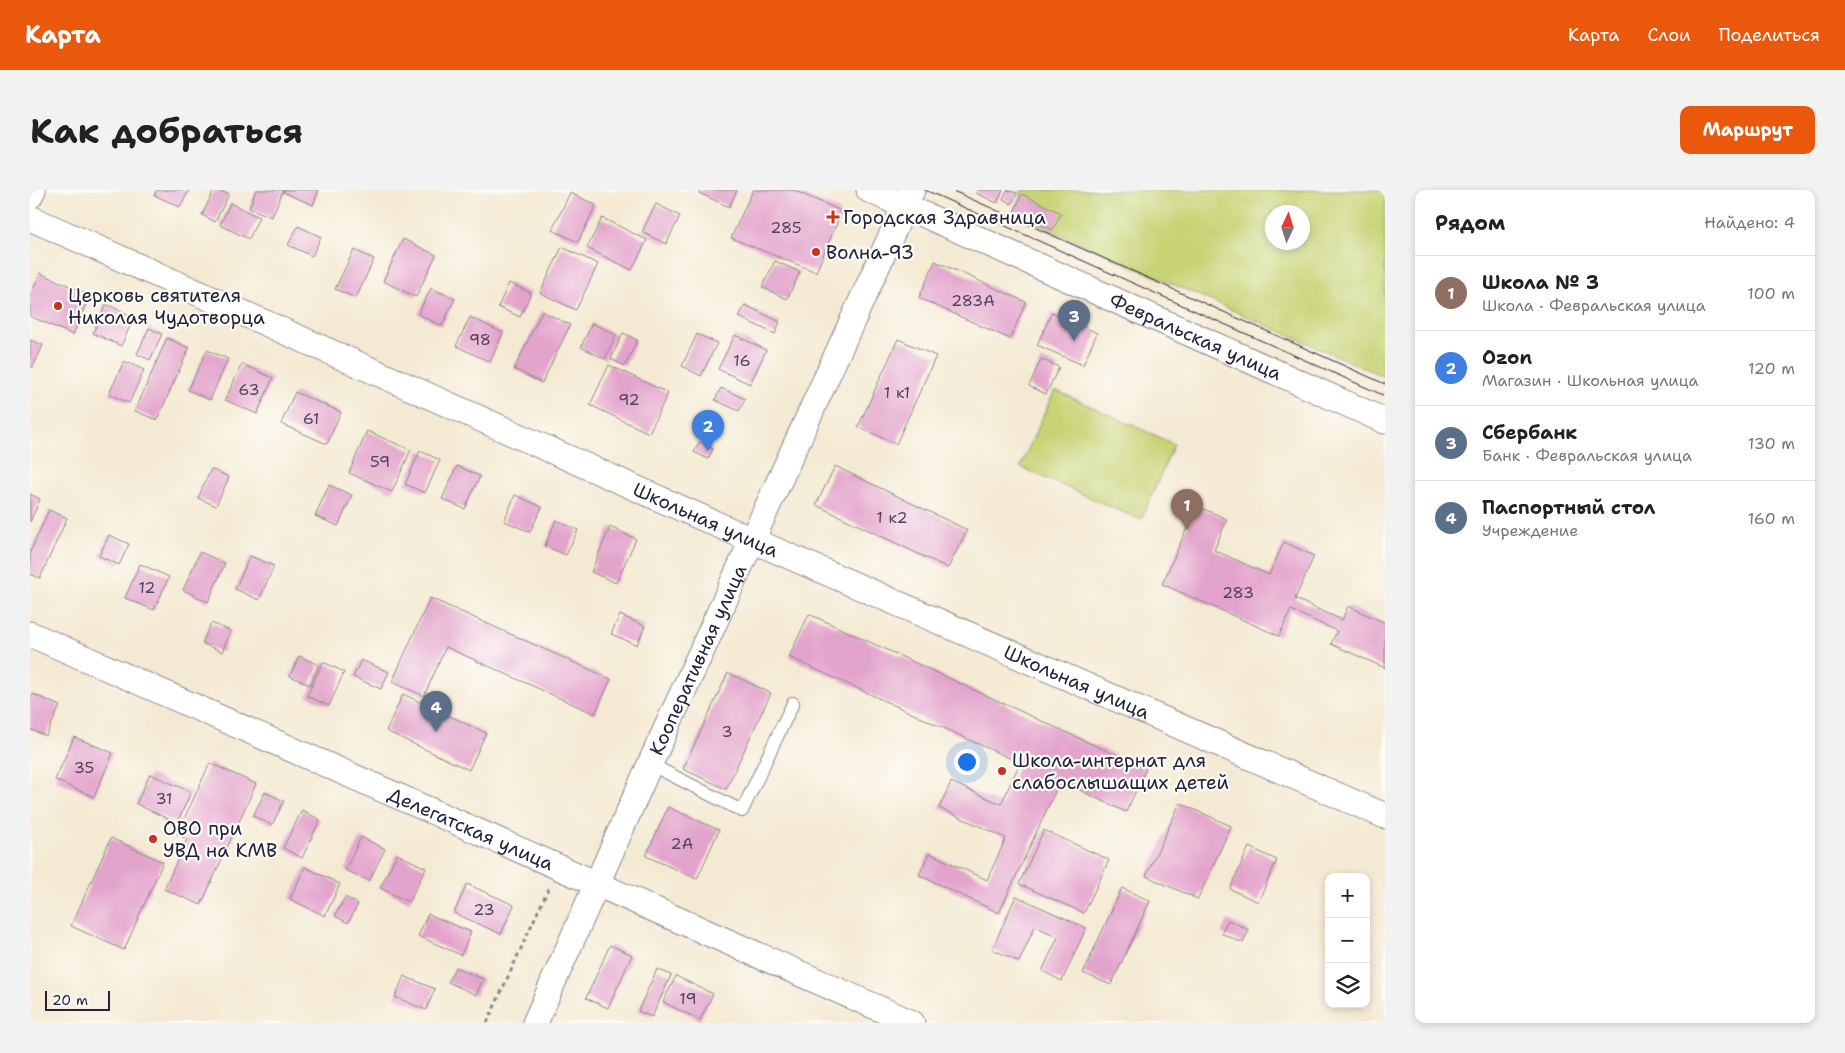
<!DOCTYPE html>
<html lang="ru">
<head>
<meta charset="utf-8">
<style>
  body { margin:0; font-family:"Shantell Sans",sans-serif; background:#f2f2f2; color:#222 }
  .controls { position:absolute; right:15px; bottom:15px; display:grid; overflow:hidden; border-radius:10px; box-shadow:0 2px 8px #0003 }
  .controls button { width:45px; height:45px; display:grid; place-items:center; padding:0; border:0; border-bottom:1px solid #e0e0e0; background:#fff; color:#222; font:25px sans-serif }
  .compass { position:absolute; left:1235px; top:15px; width:45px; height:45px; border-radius:50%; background:#fff; box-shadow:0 2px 8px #0003; rotate:4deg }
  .scale { position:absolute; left:15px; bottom:12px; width:65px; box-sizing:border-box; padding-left:5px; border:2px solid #22223b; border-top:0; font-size:14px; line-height:18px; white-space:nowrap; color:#22223b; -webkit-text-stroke:4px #fdfcf7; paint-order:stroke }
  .you { position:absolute; left:936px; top:571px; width:18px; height:18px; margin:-12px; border:4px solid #fff; border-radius:50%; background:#1a73e8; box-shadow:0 0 0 8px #1a73e833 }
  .badge { display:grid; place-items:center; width:32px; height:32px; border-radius:50%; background:#ea580c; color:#fff; font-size:16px; font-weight:700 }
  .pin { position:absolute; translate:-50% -41px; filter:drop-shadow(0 1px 2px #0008) }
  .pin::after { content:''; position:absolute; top:26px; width:18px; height:15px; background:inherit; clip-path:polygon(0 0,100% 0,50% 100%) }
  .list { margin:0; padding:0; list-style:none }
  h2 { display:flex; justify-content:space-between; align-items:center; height:65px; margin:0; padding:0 20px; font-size:21px }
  h2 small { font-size:16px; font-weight:400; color:#767676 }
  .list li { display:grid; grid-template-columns:32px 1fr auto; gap:15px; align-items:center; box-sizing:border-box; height:75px; padding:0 20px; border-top:1px solid #e0e0e0 }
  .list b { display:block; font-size:19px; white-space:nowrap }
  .list p { margin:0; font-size:16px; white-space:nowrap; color:#767676 }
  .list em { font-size:16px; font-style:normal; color:#767676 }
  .icon { flex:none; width:28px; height:28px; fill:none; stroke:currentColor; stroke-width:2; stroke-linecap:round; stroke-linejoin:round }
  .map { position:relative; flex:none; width:1355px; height:833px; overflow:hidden; border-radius:10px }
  header { display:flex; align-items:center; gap:30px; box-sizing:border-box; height:70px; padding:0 25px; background:#ea580c; color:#fff }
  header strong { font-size:24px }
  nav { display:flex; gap:28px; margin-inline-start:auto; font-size:18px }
  .intro { display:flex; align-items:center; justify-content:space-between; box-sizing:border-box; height:120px; padding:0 30px }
  h1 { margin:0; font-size:35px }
  .button { padding:12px 22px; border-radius:10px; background:#ea580c; color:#fff; font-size:18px; font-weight:700 }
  main { display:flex; gap:30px; padding:0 30px }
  aside { flex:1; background:#fff; border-radius:10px; box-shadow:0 2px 8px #0003 }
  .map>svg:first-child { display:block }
  .green { fill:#c7d375; stroke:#747a58; fill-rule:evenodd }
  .building { fill:#e3a4cc }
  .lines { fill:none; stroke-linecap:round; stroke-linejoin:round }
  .lane-casing { stroke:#8b8686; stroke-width:14 }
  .street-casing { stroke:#8b8686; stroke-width:27 }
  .path { stroke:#8b8686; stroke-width:3; stroke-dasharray:4 4; stroke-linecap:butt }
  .lane { stroke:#fff; stroke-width:12 }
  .street { stroke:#fff; stroke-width:25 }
  .tram { stroke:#22223b; stroke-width:1 }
  .poi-dot { fill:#c8321e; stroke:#fdfcf7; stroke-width:2 }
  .labels { text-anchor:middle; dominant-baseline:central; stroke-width:4.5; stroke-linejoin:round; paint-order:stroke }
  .number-label { font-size:16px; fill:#52425f }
  .poi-label { font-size:19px; fill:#22223b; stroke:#fdfcf7; text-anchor:start }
  .street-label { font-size:19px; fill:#22223b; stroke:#fdfcf7 }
</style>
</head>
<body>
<header>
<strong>Карта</strong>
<nav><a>Карта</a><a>Слои</a><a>Поделиться</a></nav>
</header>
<div class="intro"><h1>Как добраться</h1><a class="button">Маршрут</a></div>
<main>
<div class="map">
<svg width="1355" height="833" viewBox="0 0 1355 833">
  <rect width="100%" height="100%" fill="#fdfcf7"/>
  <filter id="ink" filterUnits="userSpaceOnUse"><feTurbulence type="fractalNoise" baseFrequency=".02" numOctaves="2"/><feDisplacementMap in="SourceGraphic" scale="10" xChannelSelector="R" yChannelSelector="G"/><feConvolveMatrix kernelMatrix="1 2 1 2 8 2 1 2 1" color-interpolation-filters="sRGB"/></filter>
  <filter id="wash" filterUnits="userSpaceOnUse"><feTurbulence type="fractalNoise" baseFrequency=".0096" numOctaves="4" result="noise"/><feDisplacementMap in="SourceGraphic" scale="20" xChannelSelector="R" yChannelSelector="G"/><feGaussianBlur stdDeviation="1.12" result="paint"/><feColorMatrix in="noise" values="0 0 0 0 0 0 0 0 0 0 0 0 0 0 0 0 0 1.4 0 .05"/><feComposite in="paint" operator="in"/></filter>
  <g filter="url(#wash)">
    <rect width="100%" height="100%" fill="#f4e9d2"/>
    <path class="green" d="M 992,0 L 1355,0 L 1355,187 L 983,24 ZM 1242,22 L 1272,22 L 1272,52 L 1242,52 Z
      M 1025,200 L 1144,254 L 1111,330 L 990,277 Z"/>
    <g id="blocks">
      <path class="building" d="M 127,0 L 159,0 L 150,17 L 124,5 Z
        M 184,0 L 199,4 L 185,32 L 172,25 Z
        M 226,0 L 253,0 L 242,27 L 219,18 Z
        M 254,0 L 289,0 L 283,15 L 253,2 Z
        M 670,0 L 707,0 L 699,17 L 669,3 Z
        M 723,0 L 763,0 L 809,20 L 810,26 L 786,82 L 701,48 Z
        M 947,0 L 973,0 L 967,13 L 946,3 Z
        M 977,0 L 987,3 L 982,14 L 973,9 Z
        M 540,3 L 566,15 L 548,52 L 522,40 Z
        M 992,4 L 1031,23 L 1023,40 L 984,22 Z
        M 200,13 L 229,27 L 219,49 L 190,35 Z
        M 626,14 L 650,26 L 636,54 L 612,42 Z
        M 572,28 L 617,50 L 602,80 L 557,58 Z
        M 268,36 L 291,47 L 282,66 L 258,55 Z
        M 373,49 L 406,65 L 386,107 L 353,91 Z
        M 532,57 L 568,74 L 546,120 L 510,103 Z
        M 324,60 L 344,69 L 326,108 L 305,99 Z
        M 745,71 L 770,82 L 757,109 L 732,97 Z
        M 905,71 L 996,112 L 980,149 L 889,108 Z
        M 10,83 L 60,105 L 43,145 L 0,126 L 0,106 Z
        M 479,93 L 501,103 L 490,127 L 468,117 Z
        M 401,98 L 425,109 L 412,136 L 388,124 Z
        M 76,114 L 104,127 L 91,156 L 63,143 Z
        M 715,115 L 750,132 L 745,144 L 709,127 Z
        M 512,121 L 540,135 L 512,193 L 484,179 Z
        M 1022,122 L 1067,143 L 1053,175 L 1007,155 Z
        M 440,127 L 473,143 L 460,172 L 426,156 Z
        M 562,133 L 586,145 L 575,169 L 551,157 Z
        M 119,138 L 132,144 L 120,170 L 107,164 Z
        M 593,143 L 607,150 L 595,176 L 581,169 Z
        M 667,144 L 687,153 L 671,186 L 652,176 Z
        M 705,145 L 736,160 L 720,194 L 688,179 Z
        M 137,148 L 159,158 L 127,230 L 105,221 Z
        M 868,149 L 906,166 L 866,254 L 828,237 Z
        M 0,150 L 13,155 L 3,177 L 0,176 Z
        M 177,160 L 198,169 L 180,210 L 158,200 Z
        M 1011,169 L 1029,177 L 1016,204 L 999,196 Z
        M 94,171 L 114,180 L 99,213 L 79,204 Z
        M 212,174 L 243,188 L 227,224 L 195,210 Z
        M 579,175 L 638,203 L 619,243 L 560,215 Z
        M 691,198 L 715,209 L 709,221 L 685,210 Z
        M 265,202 L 311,222 L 297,254 L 251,234 Z
        M 337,241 L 381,260 L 362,302 L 319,283 Z
        M 669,252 L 683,259 L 678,269 L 664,262 Z
        M 390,261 L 410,270 L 395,303 L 375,294 Z
        M 427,276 L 450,286 L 435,319 L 412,309 Z
        M 805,276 L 937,340 L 918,378 L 786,315 Z
        M 181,279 L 199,287 L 186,316 L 168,308 Z
        M 299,295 L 322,305 L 308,336 L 285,326 Z
        M 0,304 L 10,309 L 0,332 Z
        M 485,305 L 512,317 L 500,342 L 474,331 Z
        M 1167,316 L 1197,329 L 1184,360 L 1239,385 L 1254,352 L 1284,366 L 1265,409 L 1312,430 L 1318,416 L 1355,433 L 1355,478 L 1301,454 L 1307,441 L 1261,420 L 1249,446 L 1132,394 Z
        M 19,320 L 37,328 L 10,388 L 0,384 L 0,362 Z
        M 526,330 L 548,340 L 536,365 L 515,356 Z
        M 580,337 L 606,349 L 586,393 L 561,382 Z
        M 79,345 L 99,354 L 89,375 L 69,366 Z
        M 170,362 L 195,373 L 178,412 L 153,400 Z
        M 220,366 L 244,376 L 229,410 L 205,399 Z
        M 110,374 L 139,387 L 124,420 L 95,408 Z
        M 400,408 L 581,489 L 565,524 L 416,457 L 394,506 L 362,492 Z
        M 779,424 L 1116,579 L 1096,622 L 1030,591 L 969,723 L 889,685 L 899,663 L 957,690 L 976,648 L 909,618 L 921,592 L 971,614 L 990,573 L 759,467 Z
        M 590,425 L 615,436 L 607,455 L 581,444 Z
        M 181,433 L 201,441 L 192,462 L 172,453 Z
        M 269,466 L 289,475 L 280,495 L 260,486 Z
        M 331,470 L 359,482 L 351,499 L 323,487 Z
        M 293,472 L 314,482 L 299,516 L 277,506 Z
        M 698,483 L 741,503 L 696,599 L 653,579 Z
        M 3,504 L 30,516 L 16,546 L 0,539 L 0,511 Z
        M 373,504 L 456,543 L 439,580 L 356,541 Z
        M 44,547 L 83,563 L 64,607 L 25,590 Z
        M 180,573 L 226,594 L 171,715 L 134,699 L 157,649 L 147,644 Z
        M 120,584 L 161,602 L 147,633 L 106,614 Z
        M 235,602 L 254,611 L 242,635 L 223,626 Z
        M 1150,613 L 1201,636 L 1168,709 L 1116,686 Z
        M 638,617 L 689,640 L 667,689 L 616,666 Z
        M 272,620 L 290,630 L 272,668 L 253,658 Z
        M 1014,640 L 1079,670 L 1054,723 L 989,694 Z
        M 331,647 L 355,659 L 339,691 L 315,680 Z
        M 81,648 L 133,672 L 94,760 L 41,736 Z
        M 1219,657 L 1247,670 L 1228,712 L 1200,699 Z
        M 367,664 L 396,678 L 379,712 L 350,698 Z
        M 275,677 L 310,694 L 295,726 L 260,709 Z
        M 437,694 L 484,715 L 471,744 L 424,723 Z
        M 1092,698 L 1120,711 L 1081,795 L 1053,783 Z
        M 986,706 L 1056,738 L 1032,791 L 1012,781 L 1028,747 L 1005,736 L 989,772 L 962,759 Z
        M 315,707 L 328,714 L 318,733 L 305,726 Z
        M 398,724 L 441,742 L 431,765 L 388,746 Z
        M 1198,730 L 1219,740 L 1213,753 L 1191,743 Z
        M 580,755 L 602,765 L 578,818 L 556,808 Z
        M 425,777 L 453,789 L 446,805 L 418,792 Z
        M 627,779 L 641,785 L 622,827 L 608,821 Z
        M 374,786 L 405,799 L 396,820 L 365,807 Z
        M 646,786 L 683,804 L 670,830 L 633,812 Z"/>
    </g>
  </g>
  <g filter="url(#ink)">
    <use href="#blocks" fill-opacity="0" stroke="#8b8686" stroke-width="1"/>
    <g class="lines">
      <g class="lane-casing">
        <path id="lane" d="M 620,574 L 712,621 L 763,513"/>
      </g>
      <g class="street-casing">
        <g id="street">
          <path id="s1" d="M 839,0 L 1355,231"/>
          <path d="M 0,6 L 3,0"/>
          <path id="s2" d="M 0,28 L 722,350 L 1355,626"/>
          <path id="s3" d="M 0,444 L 882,833"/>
          <path id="s4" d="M 505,833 L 620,574 L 882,0"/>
        </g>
      </g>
      <path class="path" d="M 457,833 L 519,697"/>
      <use href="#lane" class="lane"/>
      <use href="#street" class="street"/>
      <path class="tram" d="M 895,0 L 1355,206
        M 921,0 L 1355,194"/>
    </g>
  </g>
  <g class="poi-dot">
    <path d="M800.5 19.5h5v5h5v5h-5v5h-5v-5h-5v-5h5z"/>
    <circle cx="786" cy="62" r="5"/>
    <circle cx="28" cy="116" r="5"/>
    <circle cx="972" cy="581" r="5"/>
    <circle cx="123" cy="649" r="5"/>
  </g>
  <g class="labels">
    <g class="number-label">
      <text x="756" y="37">285</text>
      <text x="943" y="110">283А</text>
      <text x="450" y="149">98</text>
      <text x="712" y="170">16</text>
      <text x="219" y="199">63</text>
      <text x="867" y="202">1 к1</text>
      <text x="599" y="209">92</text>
      <text x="281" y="228">61</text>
      <text x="350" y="271">59</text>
      <text x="862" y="327">1 к2</text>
      <text x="117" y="397">12</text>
      <text x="1208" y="402">283</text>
      <text x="697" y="541">3</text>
      <text x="54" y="577">35</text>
      <text x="134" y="608">31</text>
      <text x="652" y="653">2А</text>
      <text x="454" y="719">23</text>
      <text x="658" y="808">19</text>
    </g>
    <g class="poi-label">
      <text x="813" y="27">Городская Здравница</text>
      <text x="796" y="62">Волна-93</text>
      <text x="38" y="105">Церковь святителя<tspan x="38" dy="22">Николая Чудотворца</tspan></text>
      <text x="982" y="570">Школа-интернат для<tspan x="982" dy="22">слабослышащих детей</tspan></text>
      <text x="133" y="638">ОВО при<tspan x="133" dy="22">УВД на КМВ</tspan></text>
    </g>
    <g class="street-label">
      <text stroke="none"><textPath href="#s1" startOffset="358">Февральская улица</textPath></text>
      <text stroke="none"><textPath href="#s2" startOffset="740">Школьная улица</textPath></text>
      <text stroke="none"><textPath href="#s4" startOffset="398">Кооперативная улица</textPath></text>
      <text stroke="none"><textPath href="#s2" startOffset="1145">Школьная улица</textPath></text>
      <text stroke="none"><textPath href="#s3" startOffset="482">Делегатская улица</textPath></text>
    </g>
  </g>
</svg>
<div class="controls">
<button>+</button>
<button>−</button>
<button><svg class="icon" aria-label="layers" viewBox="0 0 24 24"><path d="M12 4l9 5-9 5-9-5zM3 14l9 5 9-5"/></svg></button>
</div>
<svg class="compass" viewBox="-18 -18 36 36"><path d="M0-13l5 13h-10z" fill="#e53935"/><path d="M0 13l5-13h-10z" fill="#767676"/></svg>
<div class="scale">20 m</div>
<div class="you"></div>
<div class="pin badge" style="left:1157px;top:340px;background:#8d6e63">1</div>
<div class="pin badge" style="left:678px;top:261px;background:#3f7fe0">2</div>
<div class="pin badge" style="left:1044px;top:151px;background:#5c6f8a">3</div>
<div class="pin badge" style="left:406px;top:542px;background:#5c6f8a">4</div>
</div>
<aside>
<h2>Рядом<small>Найдено: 4</small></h2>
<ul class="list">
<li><span class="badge" style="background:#8d6e63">1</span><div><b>Школа № 3</b><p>Школа · Февральская улица</p></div><em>100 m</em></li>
<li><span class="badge" style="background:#3f7fe0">2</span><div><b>Ozon</b><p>Магазин · Школьная улица</p></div><em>120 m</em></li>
<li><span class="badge" style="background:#5c6f8a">3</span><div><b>Сбербанк</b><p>Банк · Февральская улица</p></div><em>130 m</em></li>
<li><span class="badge" style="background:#5c6f8a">4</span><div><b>Паспортный стол</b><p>Учреждение</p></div><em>160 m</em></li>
</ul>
</aside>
</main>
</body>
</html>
